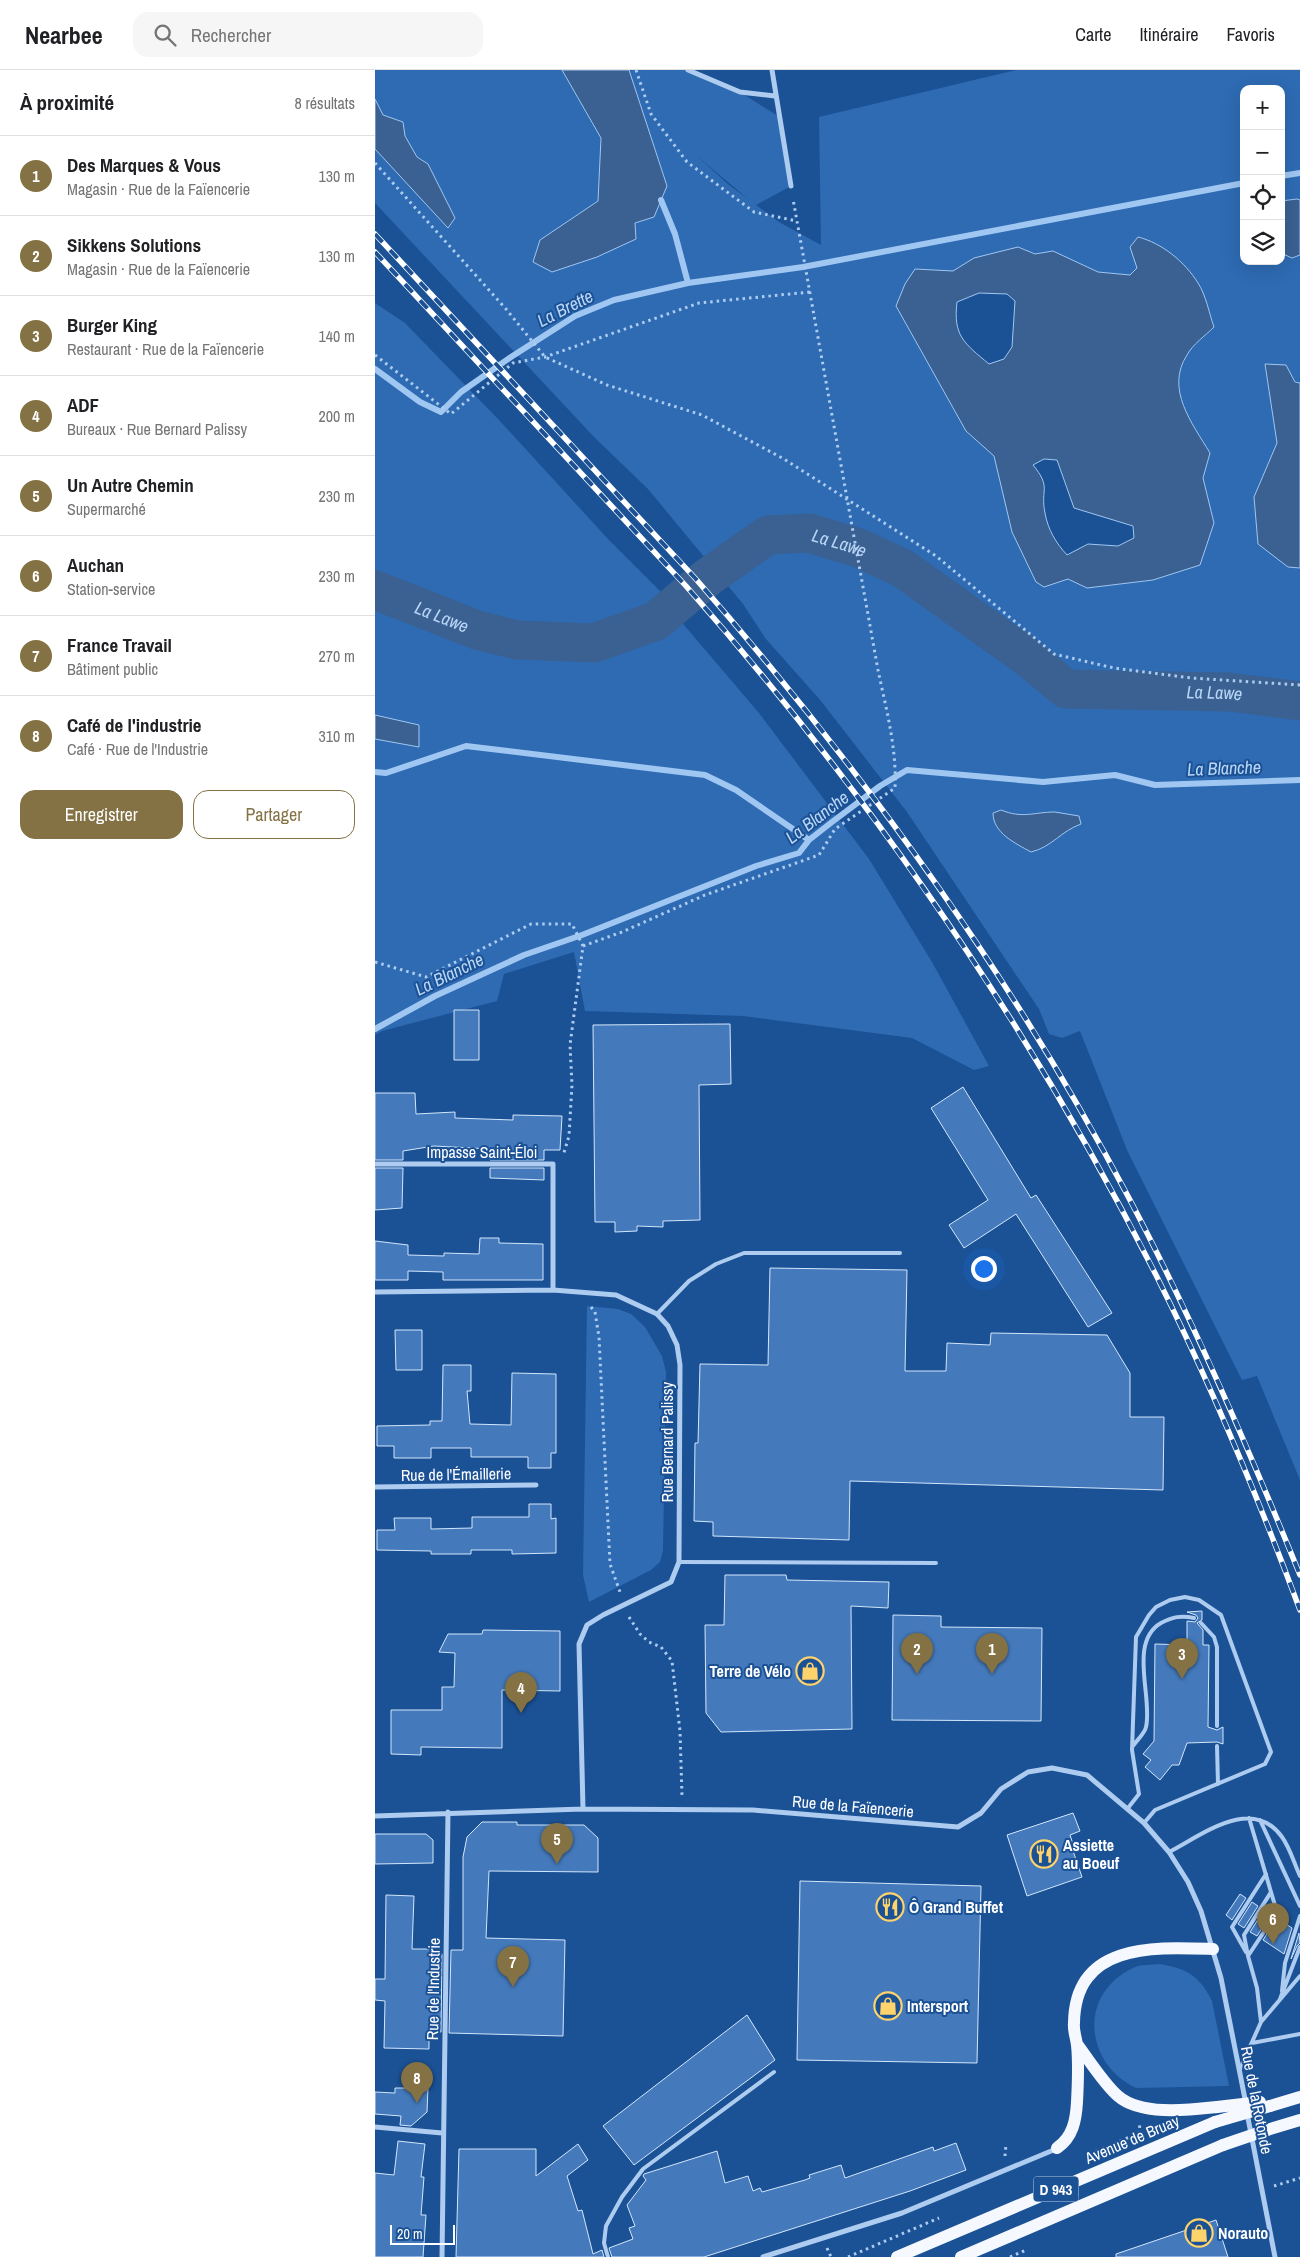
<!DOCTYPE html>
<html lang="fr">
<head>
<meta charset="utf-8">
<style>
  body { margin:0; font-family:"Archivo Narrow",sans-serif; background:#f6f6f6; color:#202124 }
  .controls { position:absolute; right:15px; top:15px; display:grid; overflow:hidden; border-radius:10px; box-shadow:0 5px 20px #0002 }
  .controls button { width:45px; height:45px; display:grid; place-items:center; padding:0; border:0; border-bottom:1px solid #e0e0e0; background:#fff; color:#202124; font:25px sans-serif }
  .scale { position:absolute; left:15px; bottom:12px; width:65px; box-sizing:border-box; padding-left:5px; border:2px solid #fff; border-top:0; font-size:14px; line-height:18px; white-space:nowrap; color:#fff; -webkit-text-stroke:4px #1b5195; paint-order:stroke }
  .you { position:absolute; left:608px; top:1198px; width:18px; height:18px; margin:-12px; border:4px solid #fff; border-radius:50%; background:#1a73e8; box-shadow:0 0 0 8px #1a73e833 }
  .badge { display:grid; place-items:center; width:32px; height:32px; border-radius:50%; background:#847144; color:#fff; font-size:16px; font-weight:700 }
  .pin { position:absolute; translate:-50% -41px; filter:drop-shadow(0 1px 2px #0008) }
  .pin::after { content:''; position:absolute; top:26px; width:18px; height:15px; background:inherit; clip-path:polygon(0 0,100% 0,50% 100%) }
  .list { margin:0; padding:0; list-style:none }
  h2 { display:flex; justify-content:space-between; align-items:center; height:65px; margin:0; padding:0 20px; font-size:21px }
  h2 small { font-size:16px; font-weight:400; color:#757577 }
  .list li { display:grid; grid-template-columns:32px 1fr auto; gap:15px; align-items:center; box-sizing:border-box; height:80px; padding:0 20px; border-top:1px solid #e0e0e0 }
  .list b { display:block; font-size:19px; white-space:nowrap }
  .list p { margin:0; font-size:16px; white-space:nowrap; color:#757577 }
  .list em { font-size:16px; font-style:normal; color:#757577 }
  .actions { display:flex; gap:10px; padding:15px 20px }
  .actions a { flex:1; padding:11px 0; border:1px solid #847144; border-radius:15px; text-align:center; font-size:18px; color:#847144 }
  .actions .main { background:#847144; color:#fff }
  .icon { flex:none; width:28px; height:28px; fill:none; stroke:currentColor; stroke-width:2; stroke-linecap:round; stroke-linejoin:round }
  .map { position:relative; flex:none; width:925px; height:2187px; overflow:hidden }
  header { display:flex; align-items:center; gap:30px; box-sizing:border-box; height:70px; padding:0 25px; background:#fff; border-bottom:1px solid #e0e0e0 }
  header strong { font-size:24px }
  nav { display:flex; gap:28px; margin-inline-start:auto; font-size:18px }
  .search { width:350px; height:45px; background:#f6f6f6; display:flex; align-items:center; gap:12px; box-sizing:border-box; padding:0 18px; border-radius:15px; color:#757577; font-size:19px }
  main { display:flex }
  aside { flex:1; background:#fff }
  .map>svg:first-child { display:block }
  .green { fill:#2e6bb3; fill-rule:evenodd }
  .water { fill:#3a6192; stroke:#a0c7f2; fill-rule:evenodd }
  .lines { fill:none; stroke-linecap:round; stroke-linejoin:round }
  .stream { stroke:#a0c7f2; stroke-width:6 }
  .river { stroke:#3a6192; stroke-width:39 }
  .building { fill:#447abc; stroke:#d3e6fb }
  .path { stroke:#adccf0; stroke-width:3; stroke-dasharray:2.5 4; stroke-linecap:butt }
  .lane { stroke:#adccf0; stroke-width:4 }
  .street { stroke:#adccf0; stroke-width:5 }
  .primary { stroke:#f5f9ff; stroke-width:12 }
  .rail-casing { stroke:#fff; stroke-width:5.5 }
  .rail { stroke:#1b5195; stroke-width:4; stroke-dasharray:11; stroke-linecap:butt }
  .primary-bridge { stroke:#f5f9ff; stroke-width:12 }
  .labels { text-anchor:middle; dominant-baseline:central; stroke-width:4; stroke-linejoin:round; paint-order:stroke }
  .shield { fill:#1b5195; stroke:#bbcbdf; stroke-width:1 }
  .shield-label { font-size:15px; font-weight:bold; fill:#fff }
  .street-label { font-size:16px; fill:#fff; stroke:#1b5195 }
  .poi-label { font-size:16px; font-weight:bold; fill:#fff; stroke:#1b5195; text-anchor:start }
  .water-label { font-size:18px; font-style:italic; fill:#b9d6f6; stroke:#1b5195 }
</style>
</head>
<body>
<header>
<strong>Nearbee</strong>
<div class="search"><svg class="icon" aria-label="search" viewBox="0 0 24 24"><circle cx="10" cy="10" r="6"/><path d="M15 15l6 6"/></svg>Rechercher</div>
<nav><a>Carte</a><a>Itinéraire</a><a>Favoris</a></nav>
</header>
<main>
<aside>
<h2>À proximité<small>8 résultats</small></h2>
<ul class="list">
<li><span class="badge">1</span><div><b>Des Marques &amp; Vous</b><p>Magasin · Rue de la Faïencerie</p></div><em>130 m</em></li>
<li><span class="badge">2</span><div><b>Sikkens Solutions</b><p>Magasin · Rue de la Faïencerie</p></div><em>130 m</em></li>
<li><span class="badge">3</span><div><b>Burger King</b><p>Restaurant · Rue de la Faïencerie</p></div><em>140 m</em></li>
<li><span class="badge">4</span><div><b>ADF</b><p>Bureaux · Rue Bernard Palissy</p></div><em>200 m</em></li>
<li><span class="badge">5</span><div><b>Un Autre Chemin</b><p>Supermarché</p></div><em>230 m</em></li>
<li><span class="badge">6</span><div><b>Auchan</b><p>Station-service</p></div><em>230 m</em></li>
<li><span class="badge">7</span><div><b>France Travail</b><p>Bâtiment public</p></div><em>270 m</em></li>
<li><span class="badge">8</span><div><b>Café de l'industrie</b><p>Café · Rue de l'Industrie</p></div><em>310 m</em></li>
</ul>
<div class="actions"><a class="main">Enregistrer</a><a>Partager</a></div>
</aside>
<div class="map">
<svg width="925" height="2187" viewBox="0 0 925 2187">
  <rect width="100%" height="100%" fill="#1b5195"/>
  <path class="green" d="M 0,0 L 187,0 L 226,68 L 223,131 L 165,170 L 260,153 L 279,147 L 292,116 L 254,0 L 313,0 L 365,22 L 403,46 L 416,116 L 381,135 L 404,152 L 446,175 L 444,47 L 641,0 L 925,0 L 925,130 L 906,131 L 906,19 L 869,19 L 869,191 L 906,191 L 906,183 L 917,188 L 925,185 L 925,313 L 890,294 L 902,373 L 879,427 L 913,496 L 925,498 L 925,1410 L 882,1306 L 867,1310 L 752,1080 L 705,961 L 687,968 L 674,964 L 664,939 L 532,742 L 446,631 L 391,569 L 368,534 L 273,419 L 219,367 L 0,133 L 0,79 L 73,157 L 53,94 L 42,87 L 30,66 L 28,52 L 8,45 L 0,29 ZM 322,86 L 373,129 L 354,115 ZM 643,177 L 660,184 L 678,181 L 723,202 L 755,205 L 762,198 L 802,188 L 824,214 L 839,257 C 830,266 818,274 812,285 C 790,319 817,353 835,383 L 828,408 L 839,453 L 825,495 L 778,510 L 712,518 L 693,509 L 669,517 L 637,462 L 619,386 L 591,361 L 521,236 L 540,199 L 578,201 Z
    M 0,233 L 30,253 L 124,350 L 233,469 L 292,528 L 303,548 L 384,643 L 494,789 L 557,892 L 614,996 L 599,1000 L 537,968 L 368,946 L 210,941 L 199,882 L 129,904 L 122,931 L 7,961 L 0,965 Z
    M 212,1236 L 243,1239 L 256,1244 L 270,1257 L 287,1286 L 291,1302 L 288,1481 L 285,1492 L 276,1500 L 214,1532 L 208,1505 Z
    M 785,1894 C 812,1899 824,1905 837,1931 L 854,2016 L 761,2018 C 709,1993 703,1924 758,1898 C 765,1894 777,1895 785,1894 Z"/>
  <path class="water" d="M 187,0 L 254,0 L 292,116 L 279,147 L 260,153 L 261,169 L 222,187 L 177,202 L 158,192 L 165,170 L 223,131 L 226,68 Z
    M 0,29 L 8,45 L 28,52 L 30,66 L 42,87 L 53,94 L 80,148 L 73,158 L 0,79 Z
    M 922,129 L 925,130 L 925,185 L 917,188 L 906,183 L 906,131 Z
    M 763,167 C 787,173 810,192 823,213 C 831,225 834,243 839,257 C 830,266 818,274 812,285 C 790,319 817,353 835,383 L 828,408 L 839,453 L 825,495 L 778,510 L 712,518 L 693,509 L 669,517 L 661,512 L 637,462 L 619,386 L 591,361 L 521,236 L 530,214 L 540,199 L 578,201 L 599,188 L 643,177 L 660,184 L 678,181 L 723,202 L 755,205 L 762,198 L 755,177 ZM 604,223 L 632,224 L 640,231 L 637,277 L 629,289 L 614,294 C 589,273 578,266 582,232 ZM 669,389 L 682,390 L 699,438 L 758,456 L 759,468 L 743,476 L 713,474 L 692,485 C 681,473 673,460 670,443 C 665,419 677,418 658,395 Z
    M 890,294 L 911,295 L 920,312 L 925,313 L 925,498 L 913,497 L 883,474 L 879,427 L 902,373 Z
    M 0,645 L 44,655 L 44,677 L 0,669 Z
    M 626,740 C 648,749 659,742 680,742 C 688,743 696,745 704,746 L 706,754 C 686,761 677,777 656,782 C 640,773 618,763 618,743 Z"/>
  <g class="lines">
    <path class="stream" d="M 906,106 L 925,103
      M 286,130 L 300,164 L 313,213
      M 0,299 L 45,332 L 66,342 L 86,322 L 136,287 L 200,246 L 239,230 L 313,213 L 428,197 L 869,113
      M 0,702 L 11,703 L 91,676 L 330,705 L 361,720 L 434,770
      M 0,959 L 60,926 L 149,885 L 207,865 L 381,796 L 424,783 L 434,770 L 457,752 L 505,716 L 532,700 L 668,712 L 740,705 L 780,715 L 925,710"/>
    <path class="river" id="s1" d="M 0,520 L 102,560 L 142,570 L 219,573 L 281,551 L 333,507 L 393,465 L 434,463 L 484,478 L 527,498 L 651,586 L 691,619 L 854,622 L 925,631"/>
  </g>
  <path class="building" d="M 79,940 L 104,940 L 104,990 L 79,990 Z
    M 355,954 L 356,1014 L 324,1015 L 325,1150 L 288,1151 L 288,1157 L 262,1156 L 262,1161 L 240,1162 L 240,1152 L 220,1152 L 218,955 Z
    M 588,1017 L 656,1128 L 661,1125 L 737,1243 L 713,1257 L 641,1144 L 589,1178 L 574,1155 L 613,1130 L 556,1038 Z
    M 0,1023 L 40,1023 L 41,1044 L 80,1042 L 80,1048 L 138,1050 L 138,1045 L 187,1046 L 185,1080 L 169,1080 L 169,1090 L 115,1090 L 115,1079 L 59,1076 L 28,1081 L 28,1090 L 0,1090 Z
    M 0,1098 L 28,1098 L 27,1138 L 0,1140 Z
    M 115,1098 L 169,1098 L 169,1110 L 115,1108 Z
    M 105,1168 L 124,1168 L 124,1173 L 168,1174 L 168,1210 L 68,1210 L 68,1202 L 33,1201 L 33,1210 L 0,1210 L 0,1171 L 33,1175 L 33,1185 L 69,1186 L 69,1183 L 104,1184 Z
    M 395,1198 L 532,1200 L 530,1301 L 571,1301 L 572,1273 L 615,1275 L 616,1263 L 732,1265 L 755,1303 L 755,1347 L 789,1347 L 788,1420 L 475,1411 L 474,1470 L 338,1466 L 338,1452 L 319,1451 L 320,1373 L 323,1373 L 325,1294 L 393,1295 Z
    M 20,1260 L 47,1260 L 47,1300 L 21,1300 Z
    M 68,1295 L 96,1295 L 96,1321 L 92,1321 L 95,1354 L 136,1355 L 137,1303 L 181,1304 L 181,1383 L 176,1383 L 176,1398 L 153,1398 L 153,1387 L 96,1387 L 96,1378 L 56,1378 L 56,1388 L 19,1388 L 19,1376 L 2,1376 L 2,1356 L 55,1355 L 55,1351 L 67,1351 Z
    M 154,1434 L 176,1434 L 176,1449 L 181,1448 L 181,1483 L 137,1484 L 137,1480 L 96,1480 L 96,1484 L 56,1484 L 56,1481 L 2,1480 L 2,1460 L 20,1460 L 19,1448 L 56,1448 L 56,1459 L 97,1458 L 97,1447 L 154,1447 Z
    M 350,1505 L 411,1505 L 412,1510 L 514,1512 L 513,1538 L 476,1536 L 477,1659 L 346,1662 L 331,1643 L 330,1555 L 349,1555 Z
    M 827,1541 L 827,1550 L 822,1553 L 828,1560 L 828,1575 L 834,1575 L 833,1657 L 842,1660 L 848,1657 L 848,1674 L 842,1672 L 812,1673 L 804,1695 L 797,1695 L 785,1710 L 770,1697 L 776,1690 L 768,1684 L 779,1671 L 780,1574 L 812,1575 L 812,1551 L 820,1552 L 823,1548 L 821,1545 L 812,1542 Z
    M 518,1545 L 566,1546 L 566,1557 L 667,1558 L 666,1651 L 517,1650 Z
    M 108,1560 L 185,1561 L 185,1621 L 127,1620 L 127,1678 L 46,1677 L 46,1685 L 16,1684 L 16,1640 L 67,1640 L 67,1617 L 79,1617 L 80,1583 L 64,1582 L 73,1564 L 107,1564 Z
    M 698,1743 L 705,1761 L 695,1765 L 699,1777 L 697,1778 L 707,1807 L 652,1826 L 632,1765 Z
    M 107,1752 L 142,1752 L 142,1755 L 209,1755 L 223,1768 L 223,1802 L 114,1801 L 111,1868 L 190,1870 L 188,1966 L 74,1963 L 76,1880 L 88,1880 L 88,1787 L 92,1767 Z
    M 0,1764 L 51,1764 L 58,1770 L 58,1793 L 0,1794 Z
    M 425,1811 L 606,1816 L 602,1993 L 422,1990 Z
    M 865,1824 L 871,1828 L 857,1850 L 851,1845 Z
    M 11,1825 L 39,1826 L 37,1879 L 57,1879 L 57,1883 L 67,1884 L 66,1962 L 54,1962 L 54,1979 L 9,1978 L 10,1931 L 0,1930 L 0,1909 L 10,1909 Z
    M 877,1832 L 883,1836 L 869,1858 L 863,1854 Z
    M 889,1840 L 896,1844 L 882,1866 L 875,1862 Z
    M 902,1848 L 917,1858 L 909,1884 L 888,1870 Z
    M 924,1863 L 925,1873 L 922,1876 L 916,1889 Z
    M 372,1945 L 400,1990 L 259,2095 L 228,2056 Z
    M 20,2018 L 53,2018 L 52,2042 L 36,2056 L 25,2055 L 26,2046 L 0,2044 L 0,2022 L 20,2023 Z
    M 23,2071 L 50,2074 L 46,2107 L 49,2107 L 46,2145 L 51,2145 L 48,2187 L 0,2187 L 0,2103 L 19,2105 Z
    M 581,2073 L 591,2100 L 535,2121 L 329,2187 L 237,2187 L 234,2178 L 258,2169 L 254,2158 L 260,2156 L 252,2135 L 271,2110 L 268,2106 L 269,2104 L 342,2081 L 350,2113 L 373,2106 L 378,2121 L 385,2118 L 387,2122 L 430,2110 L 435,2108 L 434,2105 L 466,2095 L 470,2108 L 558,2077 L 559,2081 Z
    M 203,2074 L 213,2090 L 192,2106 L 203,2141 L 207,2140 L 218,2184 L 227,2180 L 229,2187 L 81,2187 L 84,2079 L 161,2079 L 161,2106 Z
    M 841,2150 L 853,2187 L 741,2187 L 741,2184 Z"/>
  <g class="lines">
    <path class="path" d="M 261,0 L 276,44 L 312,92 L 379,142 L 422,151
      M 0,93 L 131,239 L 170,287 L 232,315 L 327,345 L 409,389 L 561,486 L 679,584 L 739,598 L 816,608 L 925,615
      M 0,285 L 76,344 L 138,293 L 170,287 L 324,233 L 435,222
      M 208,876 L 247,862 L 330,825 L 444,785 L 460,759 L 520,718 C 522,679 511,638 503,600 L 418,129
      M 0,892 L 51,907 L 156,854 L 197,854 L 208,876 L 195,975 L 197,1015 L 194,1066 L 188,1086
      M 216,1237 L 220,1242 L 224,1267 L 235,1494 L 245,1522
      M 254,1547 L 265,1564 L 274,1572 L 286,1577 L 297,1591 L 305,1661 L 307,1726
      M 715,2084 L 764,2063 L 765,2053
      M 630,2086 L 631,2074
      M 899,2116 L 925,2108
      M 452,2178 L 456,2187
      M 473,2187 L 564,2148
      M 635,2187 L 651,2180"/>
    <path class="lane" d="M 282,1244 L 314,1211 L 341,1194 L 369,1183 L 525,1183
      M 304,1492 L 561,1493
      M 826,1553 L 839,1567 L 842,1577 L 842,1656
      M 758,1676 C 762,1670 770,1663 771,1657 C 778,1628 753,1572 786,1553 C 798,1547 806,1545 819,1548
      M 842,1676 L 843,1714
      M 753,1738 L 764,1724 L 757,1680 L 761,1567 L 774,1545 L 781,1537 L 795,1530 L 810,1527 L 824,1530 L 846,1545 L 896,1682 L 890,1694 L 780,1740 L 769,1753
      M 885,1750 L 925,1836
      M 794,1782 C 827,1765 877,1725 907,1767 C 915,1778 919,1793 925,1806
      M 871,1882 L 857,1857 L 891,1804
      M 873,1886 L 869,1865 L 896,1822 L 874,1748
      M 907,1921 L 910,1893 L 925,1846
      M 905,1929 L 925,1877
      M 886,1952 L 925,1906
      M 877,1973 L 925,1964
      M 865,1999 L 886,1952 L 882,1918 L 873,1886 L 902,1842 L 896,1822
      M 233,2187 L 229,2173 L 231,2156 L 247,2127 L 268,2099 L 399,2002"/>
    <path class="street" d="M 313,0 L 365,22 L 400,26
      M 397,0 L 416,116
      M 0,1094 L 178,1094 L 178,1220
      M 0,1222 L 178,1220 L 241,1225 L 282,1244 L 293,1256 L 302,1275 L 305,1295 L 304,1492 L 296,1512 L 228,1545 L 212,1555 L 204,1574 L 208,1739
      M 0,1417 L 161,1415
      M 0,1746 L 208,1739 L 378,1740 L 583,1757 L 606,1743 L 626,1719 L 653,1702 L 677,1698 L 712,1705 L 769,1753 L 794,1782 L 813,1812 L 826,1841 L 846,1908 L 871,2034
      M 872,2043 L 900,2187
      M 0,2057 L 67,2063
      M 67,2187 L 73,1742
      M 388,2187 L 527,2143 L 681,2079"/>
    <path class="primary" d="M 702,1974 C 714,1990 729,2014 743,2026 C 766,2046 814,2040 842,2037
      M 895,2036 L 925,2027
      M 892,2060 L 925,2050
      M 682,2078 C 698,2067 701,2050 702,2032 C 703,2013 704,1994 702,1975 C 701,1967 698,1960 699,1953 C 700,1872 780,1877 838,1879
      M 522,2187 L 840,2052
      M 586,2187 L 848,2075"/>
    <g class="rail-casing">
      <path id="rail" d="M 0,164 L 320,508 C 486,698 637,905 755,1130 C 819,1252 873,1377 925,1505
        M 0,182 L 311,516 C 496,726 656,958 782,1207 C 836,1315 883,1427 925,1540"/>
    </g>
    <use href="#rail" class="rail"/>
    <path class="primary-bridge" d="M 842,2037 L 885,2032
      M 840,2052 L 895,2036
      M 848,2075 L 892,2060"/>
  </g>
  <defs>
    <g id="shop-ring" transform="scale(1.4375)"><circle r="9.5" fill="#1b5195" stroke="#ffd36b" stroke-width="1.5"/><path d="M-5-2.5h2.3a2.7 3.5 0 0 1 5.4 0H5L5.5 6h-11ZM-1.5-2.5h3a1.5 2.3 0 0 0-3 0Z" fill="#ffd36b"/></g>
    <g id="restaurant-ring" transform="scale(1.4375)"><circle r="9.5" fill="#1b5195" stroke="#ffd36b" stroke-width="1.5"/><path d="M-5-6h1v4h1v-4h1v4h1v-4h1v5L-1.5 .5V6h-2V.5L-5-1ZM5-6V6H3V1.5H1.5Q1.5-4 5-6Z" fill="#ffd36b"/></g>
  </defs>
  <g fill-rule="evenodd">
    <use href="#shop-ring" x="435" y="1601"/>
    <use href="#restaurant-ring" x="669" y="1784"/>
    <use href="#restaurant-ring" x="515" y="1837"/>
    <use href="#shop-ring" x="513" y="1936"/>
    <use href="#shop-ring" x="824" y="2163"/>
  </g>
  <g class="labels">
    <rect class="shield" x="658.5" y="2106.5" width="45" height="25" rx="4"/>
    <g class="shield-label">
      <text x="681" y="2119">D 943</text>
    </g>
    <g class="street-label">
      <text x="107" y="1082">Impasse Saint-Éloi</text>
      <text transform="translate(292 1372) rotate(-90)">Rue Bernard Palissy</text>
      <text transform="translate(81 1404) rotate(-1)">Rue de l'Émaillerie</text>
      <text transform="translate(478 1736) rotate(5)">Rue de la Faïencerie</text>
      <text transform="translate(58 1919) rotate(-89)">Rue de l'Industrie</text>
      <text transform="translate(882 2030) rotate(79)">Rue de la Rotonde</text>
      <text transform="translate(757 2069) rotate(-23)">Avenue de Bruay</text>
    </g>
    <g class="poi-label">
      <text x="416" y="1601" text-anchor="end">Terre de Vélo</text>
      <text x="688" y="1775">Assiette<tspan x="688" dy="18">au Boeuf</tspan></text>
      <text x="534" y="1837">Ô Grand Buffet</text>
      <text x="532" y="1936">Intersport</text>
      <text x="843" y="2163">Norauto</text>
    </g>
    <g class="water-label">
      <text transform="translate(190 238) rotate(-27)">La Brette</text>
      <text stroke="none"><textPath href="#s1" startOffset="508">La Lawe</textPath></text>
      <text stroke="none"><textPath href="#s1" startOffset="72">La Lawe</textPath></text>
      <text stroke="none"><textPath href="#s1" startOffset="928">La Lawe</textPath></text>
      <text transform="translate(849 698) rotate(-2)">La Blanche</text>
      <text transform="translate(442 747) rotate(-37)">La Blanche</text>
      <text transform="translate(74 904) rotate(-26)">La Blanche</text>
    </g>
  </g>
</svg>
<div class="controls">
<button>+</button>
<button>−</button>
<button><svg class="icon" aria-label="locate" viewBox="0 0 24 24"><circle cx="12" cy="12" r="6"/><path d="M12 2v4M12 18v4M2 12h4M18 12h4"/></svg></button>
<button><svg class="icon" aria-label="layers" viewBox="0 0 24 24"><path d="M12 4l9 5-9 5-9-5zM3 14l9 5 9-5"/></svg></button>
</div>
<div class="scale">20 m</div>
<div class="you"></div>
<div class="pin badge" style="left:617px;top:1604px">1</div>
<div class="pin badge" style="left:542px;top:1604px">2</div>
<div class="pin badge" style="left:807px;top:1609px">3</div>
<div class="pin badge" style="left:146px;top:1643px">4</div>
<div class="pin badge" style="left:182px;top:1794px">5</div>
<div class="pin badge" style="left:898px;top:1874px">6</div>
<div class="pin badge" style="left:138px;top:1917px">7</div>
<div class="pin badge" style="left:42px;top:2033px">8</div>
</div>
</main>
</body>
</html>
